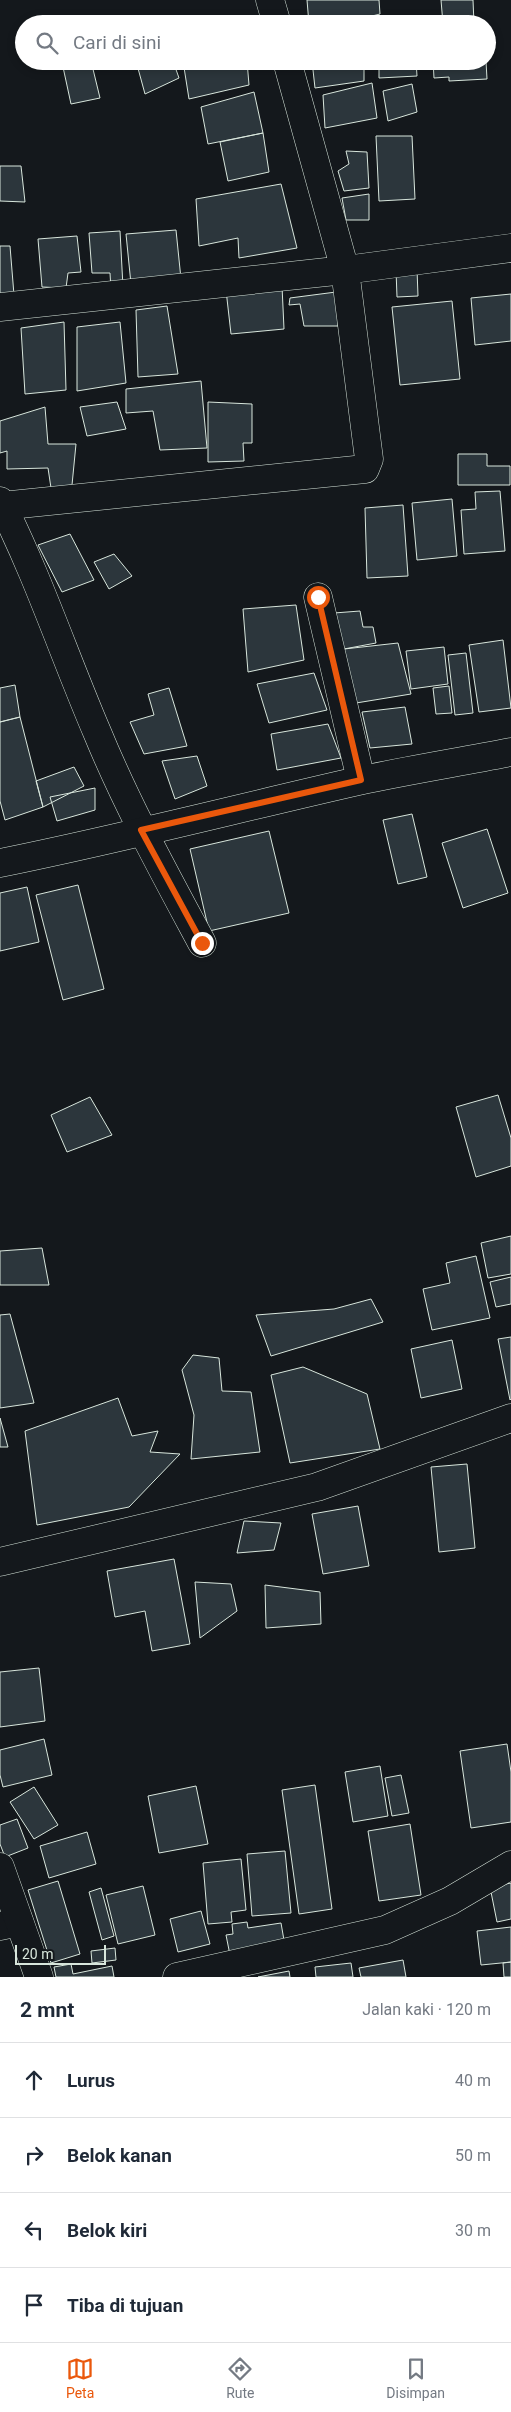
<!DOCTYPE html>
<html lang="id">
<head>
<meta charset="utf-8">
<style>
  body { margin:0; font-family:Roboto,sans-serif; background:#f2f2f3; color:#1f2937 }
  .scale { position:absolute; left:15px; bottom:12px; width:91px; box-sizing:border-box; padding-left:5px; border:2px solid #d8e6dc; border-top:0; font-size:14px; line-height:18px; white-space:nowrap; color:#d8e6dc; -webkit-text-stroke:4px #14181c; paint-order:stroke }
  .stop { position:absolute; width:15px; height:15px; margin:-11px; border:4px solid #ea580c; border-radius:50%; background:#fff }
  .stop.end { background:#ea580c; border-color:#fff; box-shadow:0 1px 5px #0008 }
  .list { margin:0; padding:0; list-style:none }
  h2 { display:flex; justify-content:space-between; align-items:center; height:65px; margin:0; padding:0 20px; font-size:21px }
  h2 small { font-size:16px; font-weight:400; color:#747a83 }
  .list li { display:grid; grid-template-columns:32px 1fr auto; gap:15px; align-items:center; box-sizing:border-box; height:75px; padding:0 20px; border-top:1px solid #e0e1e3 }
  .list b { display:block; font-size:19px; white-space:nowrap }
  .list em { font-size:16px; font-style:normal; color:#747a83 }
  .icon { flex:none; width:28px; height:28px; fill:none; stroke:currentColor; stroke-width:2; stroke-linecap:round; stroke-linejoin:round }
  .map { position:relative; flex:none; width:511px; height:1977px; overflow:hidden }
  .search { position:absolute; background:#fff; box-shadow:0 2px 8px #0003; left:15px; right:15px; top:15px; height:55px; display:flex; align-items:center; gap:12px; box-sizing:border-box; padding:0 18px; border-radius:28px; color:#747a83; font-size:19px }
  .sheet { height:365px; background:#fff }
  nav { display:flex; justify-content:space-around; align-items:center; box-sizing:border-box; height:70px; border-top:1px solid #e0e1e3; background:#fff; font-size:14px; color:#747a83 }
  nav a { display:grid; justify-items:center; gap:2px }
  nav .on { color:#ea580c }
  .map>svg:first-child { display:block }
  .building { fill:#2c363c; stroke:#d8e6dc }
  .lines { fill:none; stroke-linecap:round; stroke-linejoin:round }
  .minor-casing { stroke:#d8e6dc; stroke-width:29 }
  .tertiary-casing { stroke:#d8e6dc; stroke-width:29 }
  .minor { stroke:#14181c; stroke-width:28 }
  .tertiary { stroke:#14181c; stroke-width:28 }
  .route { stroke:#ea580c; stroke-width:6 }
</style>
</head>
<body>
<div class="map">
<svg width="511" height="1977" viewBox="0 0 511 1977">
  <rect width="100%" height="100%" fill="#14181c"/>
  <path class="building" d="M 307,0 L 379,0 L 380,14 L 340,24 L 309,24 Z
    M 441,0 L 473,0 L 474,24 L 443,24 Z
    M 415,21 L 415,24 L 377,22 Z
    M 136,61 L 173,61 L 179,78 L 145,94 Z
    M 183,61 L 247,61 L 249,85 L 189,99 Z
    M 312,61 L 364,61 L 364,81 L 315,88 Z
    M 379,61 L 416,61 L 417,76 L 379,78 Z
    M 433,61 L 486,61 L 487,79 L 449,81 L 449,77 L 434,78 Z
    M 92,65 L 100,98 L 71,104 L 63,67 Z
    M 372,83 L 377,118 L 325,128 L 323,95 Z
    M 412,84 L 417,112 L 388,121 L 383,91 Z
    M 254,92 L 263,133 L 208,144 L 201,107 Z
    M 263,133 L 269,172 L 228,181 L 220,142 Z
    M 376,136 L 412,136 L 415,199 L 379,201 Z
    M 346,151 L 367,152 L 369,188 L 344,191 L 338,171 L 349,164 Z
    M 0,166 L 21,166 L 25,202 L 0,201 Z
    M 281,184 L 297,248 L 239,258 L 238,238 L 199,246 L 196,199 Z
    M 369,194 L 369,220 L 346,220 L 342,198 Z
    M 176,230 L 181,279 L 131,284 L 126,234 Z
    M 120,231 L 123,287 L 111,290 L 110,273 L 92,273 L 89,233 Z
    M 77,236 L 81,272 L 68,273 L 66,288 L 42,287 L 38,239 Z
    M 0,246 L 10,246 L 14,295 L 0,296 Z
    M 417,269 L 418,296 L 397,297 L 396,270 Z
    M 282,286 L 284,329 L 231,334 L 226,290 Z
    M 336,292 L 338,326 L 304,326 L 300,304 L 289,305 L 290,298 Z
    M 511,294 L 511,341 L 475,345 L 471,298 Z
    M 452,301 L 460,379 L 400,385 L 392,307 Z
    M 167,306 L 178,374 L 138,377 L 136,310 Z
    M 64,322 L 66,390 L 25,394 L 21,328 Z
    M 120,322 L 126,383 L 77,391 L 77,327 Z
    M 201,381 L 207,448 L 160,450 L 153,411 L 126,413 L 126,389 Z
    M 117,402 L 126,429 L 87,436 L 80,407 Z
    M 208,402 L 252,404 L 252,443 L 243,443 L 244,461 L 208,462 Z
    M 45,407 L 48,444 L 76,444 L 72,485 L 51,488 L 48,468 L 7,469 L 7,451 L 0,453 L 0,421 Z
    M 458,454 L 487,454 L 487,466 L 510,466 L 510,485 L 458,485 Z
    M 500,491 L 505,551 L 464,554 L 461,510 L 476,509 L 475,492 Z
    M 452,499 L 457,556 L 417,560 L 412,503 Z
    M 403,505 L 408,576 L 367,578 L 365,508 Z
    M 70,534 L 94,580 L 62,592 L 38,545 Z
    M 114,554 L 132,576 L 109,589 L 94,562 Z
    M 296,605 L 304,660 L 248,672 L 243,609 Z
    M 360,611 L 363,627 L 373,627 L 376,643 L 344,649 L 334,613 Z
    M 503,640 L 511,708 L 479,712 L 469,645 Z
    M 398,643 L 411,694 L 356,703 L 344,649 Z
    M 444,647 L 448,684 L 411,689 L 406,651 Z
    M 466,653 L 473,713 L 455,715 L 448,655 Z
    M 314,673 L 327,710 L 269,723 L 257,684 Z
    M 15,685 L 20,717 L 0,722 L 0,688 Z
    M 449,686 L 452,713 L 436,714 L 433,688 Z
    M 169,688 L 187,746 L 144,754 L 130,722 L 154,715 L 148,694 Z
    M 405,707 L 412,744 L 370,748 L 362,712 Z
    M 20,717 L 43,807 L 5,820 L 0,801 L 0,722 Z
    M 328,724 L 341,758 L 277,770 L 271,734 Z
    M 197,756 L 207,786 L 175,799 L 162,761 Z
    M 74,767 L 84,786 L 43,807 L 36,781 Z
    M 95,788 L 95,810 L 57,821 L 50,797 Z
    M 412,814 L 427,877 L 398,884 L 383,820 Z
    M 487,829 L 508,893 L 463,908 L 442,843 Z
    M 269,831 L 289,913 L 209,931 L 190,849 Z
    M 78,885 L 104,989 L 63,1000 L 36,895 Z
    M 27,887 L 39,942 L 0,951 L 0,893 Z
    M 498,1095 L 511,1138 L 511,1166 L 476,1177 L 456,1107 Z
    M 90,1097 L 112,1135 L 67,1152 L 51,1115 Z
    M 511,1236 L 511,1274 L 488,1278 L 481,1243 Z
    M 42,1248 L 49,1285 L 0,1285 L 0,1251 Z
    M 476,1256 L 490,1318 L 432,1330 L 423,1289 L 450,1283 L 446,1263 Z
    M 511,1277 L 511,1304 L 496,1307 L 490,1282 Z
    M 371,1299 L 383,1322 L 271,1356 L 256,1315 L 334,1309 Z
    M 10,1314 L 34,1403 L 0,1408 L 0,1315 Z
    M 511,1337 L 511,1399 L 510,1400 L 498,1339 Z
    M 452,1340 L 462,1389 L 421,1398 L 411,1349 Z
    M 193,1355 L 219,1358 L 222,1391 L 251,1392 L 260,1452 L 191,1459 L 194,1415 L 182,1370 Z
    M 303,1367 L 367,1394 L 380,1449 L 290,1463 L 271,1375 Z
    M 118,1398 L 132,1436 L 158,1431 L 150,1452 L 180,1454 L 129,1507 L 37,1525 L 25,1431 Z
    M 0,1418 L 8,1447 L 0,1447 Z
    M 467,1464 L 475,1548 L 439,1552 L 431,1467 Z
    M 358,1506 L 369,1566 L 323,1574 L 312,1514 Z
    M 244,1521 L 281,1523 L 274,1550 L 237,1553 Z
    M 174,1559 L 190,1644 L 152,1651 L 145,1611 L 115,1617 L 107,1571 Z
    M 195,1582 L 231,1584 L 237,1611 L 200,1638 Z
    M 265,1585 L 320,1592 L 321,1624 L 266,1628 Z
    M 39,1668 L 45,1721 L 0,1727 L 0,1672 Z
    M 44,1739 L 52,1775 L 3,1787 L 0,1775 L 0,1750 Z
    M 507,1744 L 511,1772 L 511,1822 L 471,1828 L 460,1751 Z
    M 380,1766 L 388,1816 L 353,1822 L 345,1772 Z
    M 401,1775 L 409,1813 L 392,1816 L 385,1778 Z
    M 315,1785 L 332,1909 L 299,1914 L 282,1790 Z
    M 196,1786 L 208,1844 L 159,1853 L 148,1796 Z
    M 34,1787 L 58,1825 L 34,1839 L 10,1802 Z
    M 17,1819 L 28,1848 L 5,1857 L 0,1844 L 0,1825 Z
    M 410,1824 L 421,1895 L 379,1901 L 368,1831 Z
    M 87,1832 L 96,1864 L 49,1878 L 40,1846 Z
    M 285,1851 L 291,1913 L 252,1916 L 247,1854 Z
    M 241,1859 L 246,1910 L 231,1912 L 232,1922 L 208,1924 L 203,1863 Z
    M 58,1881 L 80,1954 L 51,1963 L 28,1890 Z
    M 511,1883 L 511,1919 L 497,1922 L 490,1887 Z
    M 143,1886 L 155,1935 L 118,1944 L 106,1895 Z
    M 101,1888 L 114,1936 L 102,1940 L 89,1892 Z
    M 201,1911 L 210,1944 L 178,1952 L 170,1919 Z
    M 247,1922 L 248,1928 L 281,1923 L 285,1946 L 230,1955 L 226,1935 L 233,1934 L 232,1924 Z
    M 511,1927 L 511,1962 L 481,1965 L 477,1931 Z
    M 115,1948 L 116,1960 L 92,1963 L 91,1951 Z
    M 403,1960 L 406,1977 L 361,1977 L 359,1968 Z
    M 511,1962 L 511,1977 L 504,1977 L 503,1963 Z
    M 351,1963 L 353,1977 L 316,1977 L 315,1967 Z
    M 71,1964 L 73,1974 L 112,1966 L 114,1977 L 56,1977 L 54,1967 Z
    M 289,1971 L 290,1977 L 258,1977 Z"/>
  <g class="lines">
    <g class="minor-casing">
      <path id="minor" d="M 270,0 L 277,24
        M 0,307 L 345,270 L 511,248
        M 0,501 C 38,576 64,655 97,732 C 127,805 165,874 202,943
        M 0,506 L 365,469 L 369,459 L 345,270 L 287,61
        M 318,597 L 361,780
        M 0,1562 L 317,1487 L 511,1418
        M 0,1926 L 19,1922
        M 177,1977 L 385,1930 L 450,1901 L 511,1865"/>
    </g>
    <g class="tertiary-casing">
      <path id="tertiary" d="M 0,863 C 120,839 239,808 358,781 C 409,770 460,762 511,752
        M 0,1867 L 39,1977"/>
    </g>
    <use href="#minor" class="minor"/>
    <use href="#tertiary" class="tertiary"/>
  </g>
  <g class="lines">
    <path class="route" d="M 202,943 L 141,830 L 361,780 L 318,597"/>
  </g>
</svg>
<div class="scale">20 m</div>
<div class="stop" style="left:318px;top:597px"></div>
<div class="stop end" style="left:202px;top:943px"></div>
<div class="search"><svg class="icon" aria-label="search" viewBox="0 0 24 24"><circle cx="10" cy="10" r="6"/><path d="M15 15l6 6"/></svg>Cari di sini</div>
</div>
<section class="sheet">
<h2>2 mnt<small>Jalan kaki · 120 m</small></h2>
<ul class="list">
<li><svg class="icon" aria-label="ahead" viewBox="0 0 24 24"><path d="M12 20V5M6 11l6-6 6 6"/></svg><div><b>Lurus</b></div><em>40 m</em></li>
<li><svg class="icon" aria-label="right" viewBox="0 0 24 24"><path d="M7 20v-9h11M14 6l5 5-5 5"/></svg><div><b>Belok kanan</b></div><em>50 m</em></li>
<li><svg class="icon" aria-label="left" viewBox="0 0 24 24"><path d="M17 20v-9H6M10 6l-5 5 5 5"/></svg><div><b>Belok kiri</b></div><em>30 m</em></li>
<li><svg class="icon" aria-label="arrive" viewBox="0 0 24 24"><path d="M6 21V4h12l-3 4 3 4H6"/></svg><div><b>Tiba di tujuan</b></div></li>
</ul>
</section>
<nav>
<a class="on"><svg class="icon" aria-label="map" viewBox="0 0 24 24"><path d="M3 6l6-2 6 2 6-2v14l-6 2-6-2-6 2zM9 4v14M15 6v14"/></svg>Peta</a>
<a><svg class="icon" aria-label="directions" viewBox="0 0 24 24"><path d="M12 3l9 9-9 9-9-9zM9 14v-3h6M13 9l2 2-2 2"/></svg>Rute</a>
<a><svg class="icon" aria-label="saved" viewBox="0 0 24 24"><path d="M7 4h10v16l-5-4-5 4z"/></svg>Disimpan</a>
</nav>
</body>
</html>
